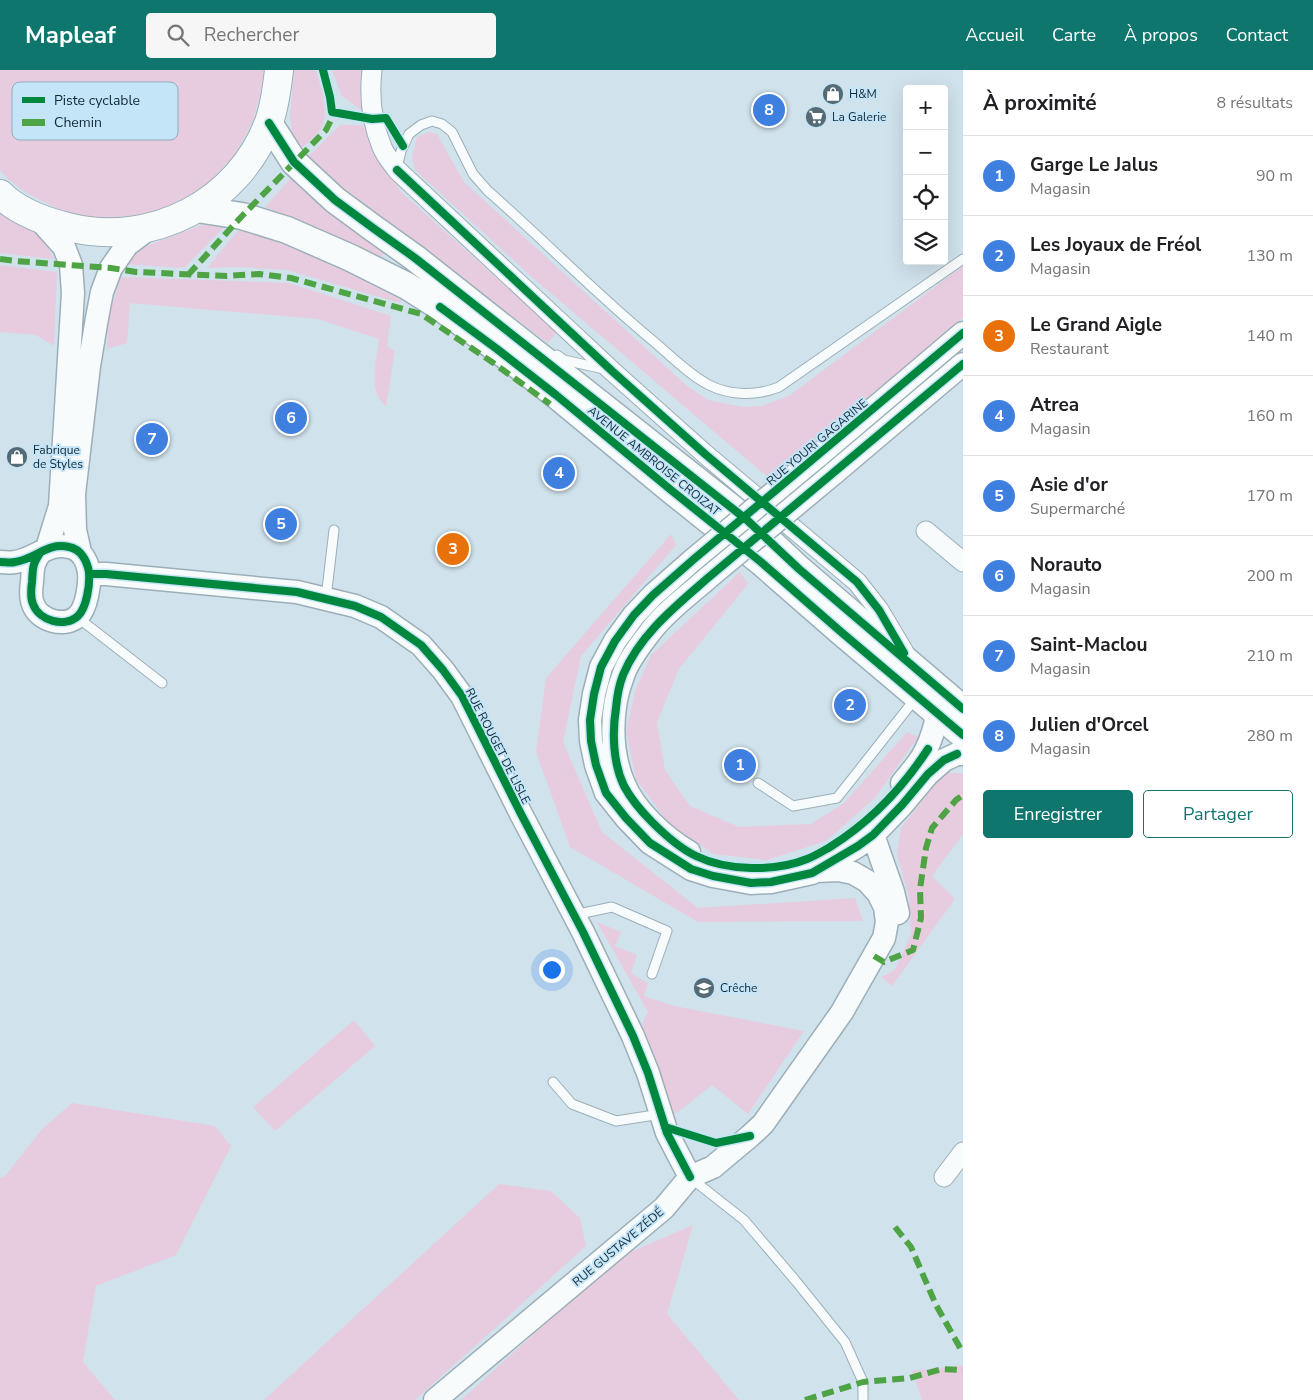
<!DOCTYPE html>
<html lang="fr">
<head>
<meta charset="utf-8">
<style>
  body { margin:0; font-family:"Nunito Sans",sans-serif; background:#f6f6f6; color:#202124 }
  .controls { position:absolute; right:15px; top:15px; display:grid; overflow:hidden; border-radius:5px; box-shadow:0 5px 20px #0002 }
  .controls button { width:45px; height:45px; display:grid; place-items:center; padding:0; border:0; border-bottom:1px solid #e0e0e0; background:#fff; color:#202124; font:25px sans-serif }
  .you { position:absolute; left:551px; top:899px; width:18px; height:18px; margin:-12px; border:4px solid #fff; border-radius:50%; background:#1a73e8; box-shadow:0 0 0 8px #1a73e833 }
  .badge { display:grid; place-items:center; width:32px; height:32px; border-radius:50%; background:#0f766e; color:#fff; font-size:16px; font-weight:700 }
  .pin { position:absolute; translate:-50% -50%; border:2px solid #fff; box-shadow:0 1px 5px #0006 }
  .list { margin:0; padding:0; list-style:none }
  h2 { display:flex; justify-content:space-between; align-items:center; height:65px; margin:0; padding:0 20px; font-size:21px }
  h2 small { font-size:16px; font-weight:400; color:#757577 }
  .list li { display:grid; grid-template-columns:32px 1fr auto; gap:15px; align-items:center; box-sizing:border-box; height:80px; padding:0 20px; border-top:1px solid #e0e0e0 }
  .list b { display:block; font-size:19px; white-space:nowrap }
  .list p { margin:0; font-size:16px; white-space:nowrap; color:#757577 }
  .list em { font-size:16px; font-style:normal; color:#757577 }
  .actions { display:flex; gap:10px; padding:15px 20px }
  .actions a { flex:1; padding:11px 0; border:1px solid #0f766e; border-radius:5px; text-align:center; font-size:18px; color:#0f766e }
  .actions .main { background:#0f766e; color:#fff }
  .icon { flex:none; width:28px; height:28px; fill:none; stroke:currentColor; stroke-width:2; stroke-linecap:round; stroke-linejoin:round }
  .map { position:relative; flex:none; width:963px; height:1330px; overflow:hidden }
  header { display:flex; align-items:center; gap:30px; box-sizing:border-box; height:70px; padding:0 25px; background:#0f766e; color:#fff }
  header strong { font-size:24px }
  nav { display:flex; gap:28px; margin-inline-start:auto; font-size:18px }
  .search { width:350px; height:45px; background:#f6f6f6; display:flex; align-items:center; gap:12px; box-sizing:border-box; padding:0 18px; border-radius:5px; color:#757577; font-size:19px }
  main { display:flex }
  aside { flex:1; background:#fff }
  .map>svg:first-child { display:block }
  .green { fill:#e7ccdf }
  .lines { fill:none; stroke-linecap:round; stroke-linejoin:round }
  .service-casing { stroke:#9cafb9; stroke-width:11 }
  .minor-casing { stroke:#9cafb9; stroke-width:21 }
  .tertiary-casing { stroke:#9cafb9; stroke-width:25 }
  .secondary-casing { stroke:#9cafb9; stroke-width:29 }
  .primary-casing { stroke:#9cafb9; stroke-width:30 }
  .service { stroke:#f8fbfc; stroke-width:9 }
  .minor { stroke:#f8fbfc; stroke-width:19 }
  .tertiary { stroke:#f8fbfc; stroke-width:22 }
  .secondary { stroke:#f8fbfc; stroke-width:26 }
  .primary { stroke:#f8fbfc; stroke-width:28 }
  .tertiary-bridge-casing { stroke:#9cafb9; stroke-width:25; stroke-linecap:butt }
  .tertiary-bridge { stroke:#f8fbfc; stroke-width:22 }
  .quiet { stroke:#4ea344; stroke-width:6; stroke-dasharray:12 6; stroke-linecap:butt }
  .cycleway-casing { stroke:#c4e5f8; stroke-width:11 }
  .cycleway { stroke:#00873e; stroke-width:8 }
  .labels { text-anchor:middle; dominant-baseline:central; stroke-width:4; stroke-linejoin:round; paint-order:stroke }
  .poi-label { font-size:12px; fill:#122935; stroke:#c4e5f8; text-anchor:start }
  .street-label { font-size:12px; fill:#122935; stroke:#c4e5f8 }
  .key { fill:#c4e5f8; stroke:#8fadbe; stroke-width:1 }
  .key-label { font-size:14px; fill:#122935 }
</style>
</head>
<body>
<header>
<strong>Mapleaf</strong>
<div class="search"><svg class="icon" aria-label="search" viewBox="0 0 24 24"><circle cx="10" cy="10" r="6"/><path d="M15 15l6 6"/></svg>Rechercher</div>
<nav><a>Accueil</a><a>Carte</a><a>À propos</a><a>Contact</a></nav>
</header>
<main>
<div class="map">
<svg width="963" height="1330" viewBox="0 0 963 1330">
  <rect width="100%" height="100%" fill="#d0e2ec"/>
  <path class="green" d="M 0,0 L 264,0 L 265,3 L 254,48 L 236,83 L 209,112 L 175,134 L 145,144 L 111,148 L 91,147 L 61,140 L 30,125 L 9,110 L 0,101 Z
    M 294,0 L 316,0 C 321,18 332,46 318,63 C 313,69 305,74 300,79 L 293,69 L 290,46 Z
    M 332,0 L 363,0 L 365,43 L 342,26 Z
    M 340,55 L 362,55 L 371,66 L 400,121 L 557,262 L 548,273 L 463,210 L 367,144 L 306,89 Z
    M 428,62 L 437,64 L 464,112 L 686,315 L 708,330 L 742,337 L 762,336 L 790,325 L 963,196 L 963,248 L 771,410 L 533,208 L 415,100 L 412,87 L 417,67 Z
    M 292,107 L 384,184 L 381,187 L 265,137 Z
    M 0,142 L 23,157 L 41,165 L 54,189 L 0,183 Z
    M 205,154 L 226,155 L 184,198 L 122,194 L 133,181 Z
    M 241,157 L 337,195 L 402,230 L 400,233 L 287,200 L 240,197 L 207,198 Z
    M 0,195 L 57,202 L 54,276 L 36,265 L 0,262 Z
    M 121,207 L 289,213 L 391,246 L 387,276 L 395,281 L 386,336 C 367,323 377,289 379,269 L 318,249 L 130,233 L 127,273 L 107,279 L 108,248 Z
    M 671,464 L 676,475 L 581,586 L 563,672 L 602,762 L 698,838 L 855,828 L 863,851 L 698,852 L 570,777 L 536,682 L 546,608 Z
    M 740,502 L 748,514 L 679,599 L 657,652 L 665,700 L 690,736 L 739,757 L 811,754 L 844,733 L 907,662 L 918,667 L 875,728 L 826,771 L 767,790 L 714,784 L 670,755 L 636,709 L 626,661 L 636,618 L 652,584 Z
    M 944,703 L 961,703 L 963,704 L 963,764 L 932,806 L 955,829 L 892,916 L 881,907 L 895,900 L 911,864 L 909,827 L 897,784 L 901,758 Z
    M 597,852 L 621,862 L 615,876 L 637,885 L 631,903 L 648,913 L 644,926 L 674,936 L 804,961 L 748,1044 L 712,1015 L 677,1043 L 673,1043 L 642,954 L 648,942 Z
    M 354,950 L 375,976 L 275,1061 L 253,1037 Z
    M 72,1033 L 215,1056 L 231,1076 L 176,1185 L 96,1216 L 83,1292 L 115,1330 L 0,1330 L 0,1108 L 5,1106 L 42,1059 Z
    M 499,1114 L 551,1121 L 580,1148 L 586,1176 L 415,1330 L 264,1330 Z
    M 693,1155 L 667,1244 L 739,1330 L 461,1330 L 619,1187 Z
    M 963,1295 L 963,1330 L 922,1330 L 912,1301 Z"/>
  <g class="lines">
    <g class="service-casing">
      <path id="service" d="M 397,98 L 401,81 L 409,64 L 421,55 L 432,51 L 442,54 L 452,62 L 473,104 L 488,121 C 544,170 595,223 652,270 C 670,285 688,304 709,315 C 731,326 757,326 779,317 L 963,189
        M 557,285 L 564,290 L 604,299
        M 326,528 L 334,460
        M 77,547 L 162,613
        M 758,713 L 793,736 L 837,728 L 915,629
        M 574,845 L 612,837 L 667,861 L 652,904
        M 553,1012 L 572,1034 L 616,1051 L 661,1044
        M 692,1109 L 744,1150 L 795,1210 L 845,1272 L 863,1312 L 863,1330"/>
    </g>
    <g class="minor-casing">
      <path id="minor" d="M 372,0 C 369,26 372,53 382,77 C 385,85 392,93 397,100 L 612,301 L 705,384 L 857,512 L 879,540 L 904,582
        M 926,461 L 963,492
        M 944,1107 L 963,1082"/>
    </g>
    <g class="tertiary-casing">
      <path id="tertiary" d="M 38,148 L 64,177 L 71,195 L 73,223 L 60,436 L 47,478
        M 818,386 L 963,263
        M 833,404 L 963,294
        M 80,482 L 75,460 L 74,424 L 89,296 L 97,248 L 102,222 L 111,198 L 127,175 L 148,159
        M 694,489 L 653,525 L 634,545 L 615,571 L 601,597 L 594,624 L 590,650 L 591,671 L 596,695 L 606,723 L 626,748 L 650,773 L 691,799 L 713,806 L 751,813 L 771,812 L 812,803 L 858,776 L 873,765 L 902,735 L 928,704 L 944,690 L 957,684 L 963,684
        M 0,492 C 5,492 11,493 15,492 C 36,489 47,472 69,477 C 81,479 87,491 89,502 C 90,514 87,537 78,546 C 65,558 39,551 33,534 C 30,527 31,519 32,512 C 33,498 32,495 40,483
        M 89,504 L 106,504 L 297,522 L 355,536 L 381,547 L 421,575 L 443,600 L 462,626 L 521,744 L 583,862 L 633,966 L 648,1003 L 667,1063 L 690,1107
        M 902,713 C 919,693 928,682 935,655 C 937,646 939,637 938,628
        M 873,765 L 893,822 L 898,843
        M 689,782 C 665,768 635,741 624,714 C 610,682 610,639 623,606 C 628,590 641,574 651,561 C 667,540 690,524 709,507
        M 435,1330 L 664,1138 L 690,1107 L 713,1097 L 750,1066 L 763,1054 L 842,942 L 884,868 L 887,852 L 885,837 L 878,823 L 867,811 L 853,803 L 839,800 L 816,801"/>
    </g>
    <g class="secondary-casing">
      <path id="secondary" d="M 269,53 L 294,92 L 335,130 L 373,158 L 415,188 L 747,450 L 799,499 L 963,639
        M 197,139 L 242,146 L 287,160 L 351,188 L 407,216 L 440,237 L 497,279 L 556,325 L 671,420 L 761,492 L 840,561 L 963,665"/>
    </g>
    <g class="primary-casing">
      <path id="primary" d="M 0,124 C 18,142 43,151 68,157 C 151,178 239,133 269,52 C 275,35 277,18 279,0"/>
    </g>
    <use href="#service" class="service"/>
    <use href="#minor" class="minor"/>
    <use href="#tertiary" class="tertiary"/>
    <use href="#secondary" class="secondary"/>
    <use href="#primary" class="primary"/>
    <g class="tertiary-bridge-casing">
      <path id="tertiary-bridge" d="M 694,489 L 818,386
        M 709,507 L 833,404"/>
    </g>
    <use href="#tertiary-bridge" class="tertiary-bridge"/>
    <path class="quiet" d="M 0,189 L 15,191 L 111,198 L 136,202 L 227,206 L 259,204 L 291,208 L 421,244 L 492,292 L 550,334
      M 188,205 L 242,146 L 326,60 L 331,50 L 332,39
      M 874,886 L 884,892 L 913,880 L 921,848 L 920,819 L 926,778 L 932,758 L 956,730 L 963,725
      M 895,1157 L 911,1177 L 936,1235 L 963,1283
      M 805,1330 L 863,1312 L 910,1308 L 942,1299 L 963,1300"/>
    <g class="cycleway-casing">
      <path id="cycleway" d="M 323,0 L 330,27 L 332,42 L 372,49 L 386,48 L 403,76
        M 269,53 L 294,92 L 335,130 L 373,158 L 415,188 L 747,450 L 799,499 L 963,639
        M 397,100 L 612,301 L 705,384 L 857,512 L 879,540 L 904,583
        M 440,237 L 497,279 L 556,325 L 671,420 L 761,492 L 840,561 L 963,665
        M 0,492 C 5,492 11,493 15,492 C 36,489 47,472 69,477 C 81,479 87,491 89,502 C 90,514 87,537 78,546 C 65,558 39,551 33,534 C 30,527 31,519 32,512 C 33,498 32,495 40,483
        M 89,504 L 106,504 L 297,522 L 355,536 L 381,547 L 421,575 L 443,600 L 462,626 L 521,744 L 583,862 L 633,966 L 648,1003 L 667,1063 L 690,1107
        M 928,679 C 902,719 870,752 830,777 C 823,781 815,786 807,789 C 775,802 727,801 696,786 C 679,778 665,765 652,752 C 641,741 631,729 624,716 C 613,693 612,663 616,638 C 617,627 619,615 623,605 C 640,564 677,535 709,507 L 963,294
        M 957,684 L 944,690 L 928,704 L 902,735 L 873,765 L 858,776 L 812,803 L 771,812 L 751,813 L 713,806 L 691,799 L 650,773 L 626,748 L 606,723 L 596,695 L 591,671 L 590,650 L 594,624 L 601,597 L 615,571 L 634,545 L 653,525 L 694,489 L 963,263
        M 665,1057 L 716,1073 L 750,1066"/>
    </g>
    <use href="#cycleway" class="cycleway"/>
  </g>
  <defs>
    <g id="shop-disc" transform="scale(1.125)"><circle r="9.5" fill="#546a75" stroke="#c4e5f8"/><path d="M-5-2.5h2.3a2.7 3.5 0 0 1 5.4 0H5L5.5 6h-11ZM-1.5-2.5h3a1.5 2.3 0 0 0-3 0Z" fill="#fff"/></g>
    <g id="supermarket-disc" transform="scale(1.125)"><circle r="9.5" fill="#546a75" stroke="#c4e5f8"/><path d="M-6-5.5h2.5l.6 2H6L4.5 2H-2.5L-4.4-4H-6ZM-1.5 3.2a1.3 1.3 0 1 0 .1 0ZM3 3.2a1.3 1.3 0 1 0 .1 0Z" fill="#fff"/></g>
    <g id="school-disc" transform="scale(1.125)"><circle r="9.5" fill="#546a75" stroke="#c4e5f8"/><path d="M0-5L7-2L0 1L-7-2ZM-4 1L0 2.5L4 1V4Q0 6-4 4Z" fill="#fff"/></g>
  </defs>
  <g fill-rule="evenodd">
    <use href="#shop-disc" x="833" y="24"/>
    <use href="#supermarket-disc" x="816" y="47"/>
    <use href="#shop-disc" x="17" y="387"/>
    <use href="#school-disc" x="704" y="918"/>
  </g>
  <g class="labels">
    <g class="poi-label">
      <text x="849" y="24">H&amp;M</text>
      <text x="832" y="47">La Galerie</text>
      <text x="33" y="380">Fabrique<tspan x="33" dy="14">de Styles</tspan></text>
      <text x="720" y="918">Crêche</text>
    </g>
    <g class="street-label">
      <text transform="translate(817 372) rotate(-40)">RUE YOURI GAGARINE</text>
      <text transform="translate(654 391) rotate(39)">AVENUE AMBROISE CROIZAT</text>
      <text transform="translate(498 676) rotate(63)">RUE ROUGET DE LISLE</text>
      <text transform="translate(618 1177) rotate(-40)">RUE GUSTAVE ZÉDÉ</text>
    </g>
  </g>
  <rect x="12" y="12" width="166" height="58" rx="8" class="key"/>
  <rect x="22" y="27" width="23" height="6" fill="#00873e"/>
  <rect x="22" y="49" width="23" height="7" fill="#4ea344"/>
  <g class="key-label">
    <text x="54" y="35">Piste cyclable</text>
    <text x="54" y="57">Chemin</text>
  </g>
</svg>
<div class="controls">
<button>+</button>
<button>−</button>
<button><svg class="icon" aria-label="locate" viewBox="0 0 24 24"><circle cx="12" cy="12" r="6"/><path d="M12 2v4M12 18v4M2 12h4M18 12h4"/></svg></button>
<button><svg class="icon" aria-label="layers" viewBox="0 0 24 24"><path d="M12 4l9 5-9 5-9-5zM3 14l9 5 9-5"/></svg></button>
</div>
<div class="you"></div>
<div class="pin badge" style="left:740px;top:695px;background:#3f7fe0">1</div>
<div class="pin badge" style="left:850px;top:635px;background:#3f7fe0">2</div>
<div class="pin badge" style="left:453px;top:479px;background:#e8710a">3</div>
<div class="pin badge" style="left:559px;top:403px;background:#3f7fe0">4</div>
<div class="pin badge" style="left:281px;top:454px;background:#3f7fe0">5</div>
<div class="pin badge" style="left:291px;top:348px;background:#3f7fe0">6</div>
<div class="pin badge" style="left:152px;top:369px;background:#3f7fe0">7</div>
<div class="pin badge" style="left:769px;top:40px;background:#3f7fe0">8</div>
</div>
<aside>
<h2>À proximité<small>8 résultats</small></h2>
<ul class="list">
<li><span class="badge" style="background:#3f7fe0">1</span><div><b>Garge Le Jalus</b><p>Magasin</p></div><em>90 m</em></li>
<li><span class="badge" style="background:#3f7fe0">2</span><div><b>Les Joyaux de Fréol</b><p>Magasin</p></div><em>130 m</em></li>
<li><span class="badge" style="background:#e8710a">3</span><div><b>Le Grand Aigle</b><p>Restaurant</p></div><em>140 m</em></li>
<li><span class="badge" style="background:#3f7fe0">4</span><div><b>Atrea</b><p>Magasin</p></div><em>160 m</em></li>
<li><span class="badge" style="background:#3f7fe0">5</span><div><b>Asie d'or</b><p>Supermarché</p></div><em>170 m</em></li>
<li><span class="badge" style="background:#3f7fe0">6</span><div><b>Norauto</b><p>Magasin</p></div><em>200 m</em></li>
<li><span class="badge" style="background:#3f7fe0">7</span><div><b>Saint-Maclou</b><p>Magasin</p></div><em>210 m</em></li>
<li><span class="badge" style="background:#3f7fe0">8</span><div><b>Julien d'Orcel</b><p>Magasin</p></div><em>280 m</em></li>
</ul>
<div class="actions"><a class="main">Enregistrer</a><a>Partager</a></div>
</aside>
</main>
</body>
</html>
